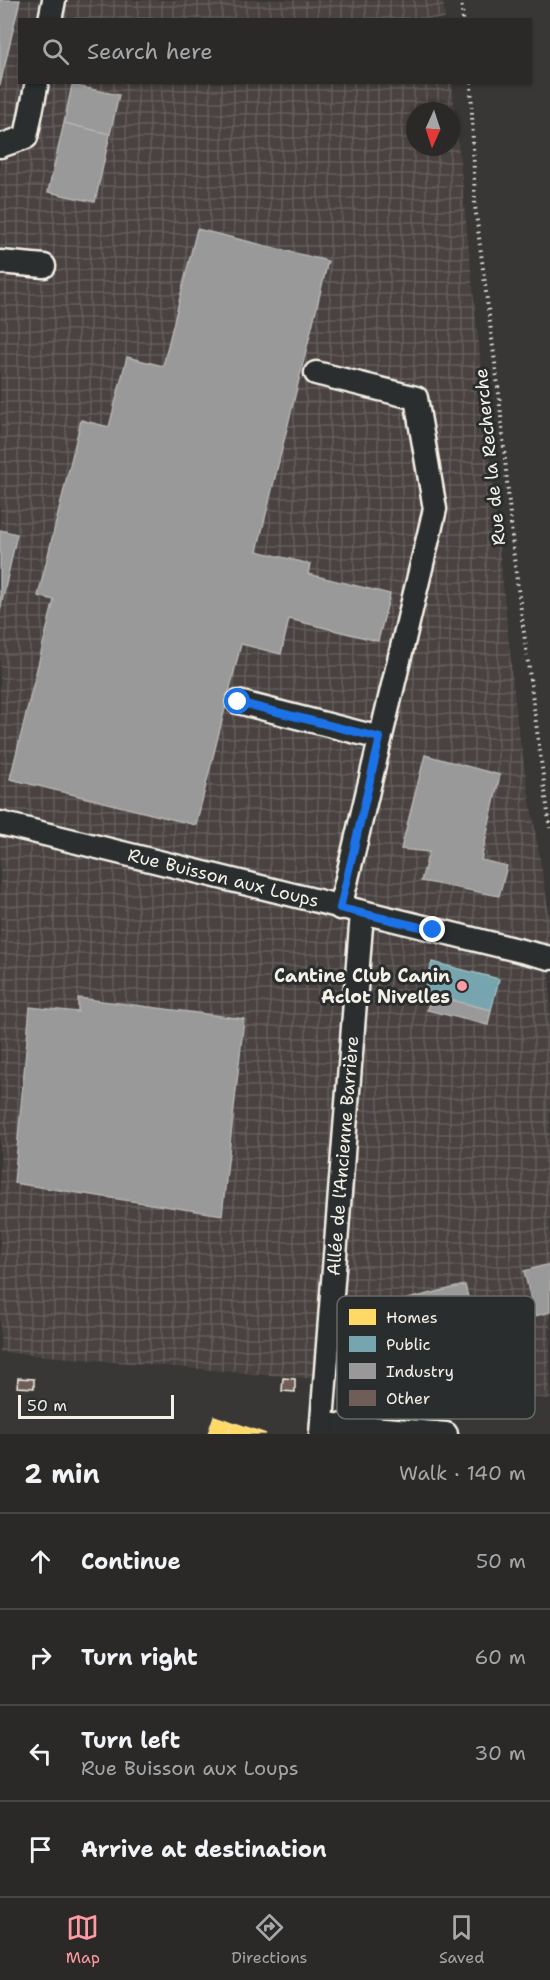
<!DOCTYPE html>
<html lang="en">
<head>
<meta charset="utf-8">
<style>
  body { margin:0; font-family:"Shantell Sans",sans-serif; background:#323130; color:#f1f3f6 }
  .compass { position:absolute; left:406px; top:102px; width:54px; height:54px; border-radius:50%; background:#2a2928; box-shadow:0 2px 4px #0004; rotate:183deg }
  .scale { position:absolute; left:18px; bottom:15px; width:156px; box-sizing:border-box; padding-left:6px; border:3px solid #f4f1e8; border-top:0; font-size:16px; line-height:21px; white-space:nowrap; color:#f4f1e8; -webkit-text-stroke:4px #2a2d2e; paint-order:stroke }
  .stop { position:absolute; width:18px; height:18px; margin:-14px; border:4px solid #1a73e8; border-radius:50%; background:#fff }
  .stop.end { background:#1a73e8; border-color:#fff; box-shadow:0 2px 6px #0008 }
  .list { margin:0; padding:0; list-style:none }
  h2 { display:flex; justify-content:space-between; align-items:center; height:78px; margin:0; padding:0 24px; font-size:26px }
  h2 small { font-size:20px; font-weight:400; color:#a5a6a8 }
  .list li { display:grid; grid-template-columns:39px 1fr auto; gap:18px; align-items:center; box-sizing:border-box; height:96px; padding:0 24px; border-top:2px solid #464545 }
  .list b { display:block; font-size:22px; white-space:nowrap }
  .list p { margin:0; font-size:20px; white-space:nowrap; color:#a5a6a8 }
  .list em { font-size:20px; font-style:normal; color:#a5a6a8 }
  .icon { flex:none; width:33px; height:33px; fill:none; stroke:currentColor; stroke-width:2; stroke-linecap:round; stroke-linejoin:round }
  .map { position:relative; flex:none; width:550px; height:1434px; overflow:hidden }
  .search { position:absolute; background:#2a2928; box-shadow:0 2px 4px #0004; left:18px; right:18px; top:18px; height:66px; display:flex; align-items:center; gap:15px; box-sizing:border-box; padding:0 21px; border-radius:0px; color:#a5a6a8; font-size:22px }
  .sheet { height:462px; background:#2a2928 }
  nav { display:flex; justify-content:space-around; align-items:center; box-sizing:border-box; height:84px; border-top:2px solid #464545; background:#2a2928; font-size:16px; color:#a5a6a8 }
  nav a { display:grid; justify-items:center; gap:3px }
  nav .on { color:#ff9aa2 }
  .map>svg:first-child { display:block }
  .industrial { fill:url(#industrial-grid); fill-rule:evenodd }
  .homes { fill:#ffd966; stroke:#fce08d; stroke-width:1.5 }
  .public { fill:#76a5af; stroke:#9cbcc0; stroke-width:1.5 }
  .industry { fill:#999; stroke:#b4b3b1; stroke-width:1.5 }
  .building { fill:#6f5d57; stroke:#f4f1e8; stroke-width:1.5 }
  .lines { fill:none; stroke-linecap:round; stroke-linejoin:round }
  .minor-casing { stroke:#f4f1e8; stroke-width:27 }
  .path { stroke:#f4f1e8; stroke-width:4; stroke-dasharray:1.5 4.5; stroke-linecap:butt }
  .minor { stroke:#2a2d2e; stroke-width:22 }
  .route { stroke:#1a73e8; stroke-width:8 }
  .poi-dot { fill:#ff9aa2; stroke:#2a2d2e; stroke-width:2 }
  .labels { text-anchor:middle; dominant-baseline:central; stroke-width:6; stroke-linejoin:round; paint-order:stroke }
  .street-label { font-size:18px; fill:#f4f1e8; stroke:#2a2d2e }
  .poi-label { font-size:18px; font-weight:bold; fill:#f4f1e8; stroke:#2a2d2e; text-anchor:end }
  .key { fill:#2a2d2e; stroke:#676866; stroke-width:1.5 }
  .key-label { font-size:16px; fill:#f4f1e8 }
</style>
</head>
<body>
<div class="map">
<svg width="550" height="1434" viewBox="0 0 550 1434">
  <defs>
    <pattern id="industrial-grid" width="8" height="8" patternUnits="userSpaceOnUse" patternTransform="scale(1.5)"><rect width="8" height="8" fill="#484240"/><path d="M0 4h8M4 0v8" fill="none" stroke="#635e5c"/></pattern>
  </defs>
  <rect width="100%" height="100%" fill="#383736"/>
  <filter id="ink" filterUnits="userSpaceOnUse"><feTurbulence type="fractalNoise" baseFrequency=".0167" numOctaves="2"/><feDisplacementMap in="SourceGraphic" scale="12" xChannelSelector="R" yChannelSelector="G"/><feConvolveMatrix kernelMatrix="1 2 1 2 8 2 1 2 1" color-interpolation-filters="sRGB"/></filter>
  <g filter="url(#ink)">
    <path class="industrial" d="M 0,0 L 443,0 L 445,19 L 20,20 L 20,82 L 452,83 L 517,722 L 550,919 L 550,1399 L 0,1352 ZM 415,111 L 451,111 L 451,147 L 415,147 Z"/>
    <path class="homes" d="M 214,1416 L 232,1422 L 228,1434 L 208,1434 Z
      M 232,1422 L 266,1434 L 228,1434 Z"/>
    <path class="public" d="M 432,962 L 499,979 L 491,1010 L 424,993 Z"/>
    <path class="industry" d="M 0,0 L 20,0 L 0,85 Z
      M 72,85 L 119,95 L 110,134 L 64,123 Z
      M 64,123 L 110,134 L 95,202 L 48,192 Z
      M 197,229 L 328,261 L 257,551 L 310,564 L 308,574 L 390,594 L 378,641 L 289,619 L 281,654 L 241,644 L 196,825 L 10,779 L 54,600 L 38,596 L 81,420 L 109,427 L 127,357 L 163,366 Z
      M 0,530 L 17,534 L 0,611 Z
      M 425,755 L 500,775 L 481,860 L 507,866 L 499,896 L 421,881 L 429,852 L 401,849 Z
      M 431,995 L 491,1010 L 488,1025 L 427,1010 Z
      M 78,998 L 244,1019 L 222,1215 L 14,1183 L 30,1007 L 78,1012 Z
      M 550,1264 L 550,1312 L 535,1316 L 524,1271 Z
      M 465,1285 L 480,1346 L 472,1348 L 386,1341 L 387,1304 Z"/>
    <path class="building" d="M 18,1378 L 34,1379 L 34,1388 L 17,1387 Z
      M 283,1378 L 295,1379 L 295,1392 L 282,1391 Z"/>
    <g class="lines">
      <g class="minor-casing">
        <g id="minor">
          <path d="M 50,20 L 54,0"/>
          <path d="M 0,146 L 26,137 L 37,82"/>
          <path d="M 0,262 L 44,266"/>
          <path d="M 316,373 L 416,398 L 435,509 L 340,908"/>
          <path d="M 238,702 L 380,738"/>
          <path id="s1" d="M 0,823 L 550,958"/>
          <path d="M 322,1424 L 446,1434"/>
          <path id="s2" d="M 321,1434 L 362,913"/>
        </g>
      </g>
      <path class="path" d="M 461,0 L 463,20
        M 471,82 L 475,206 L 499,394 L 514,558 L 550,828"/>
      <use href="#minor" class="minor"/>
    </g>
  </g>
  <g class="lines" filter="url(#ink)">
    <path class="route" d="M 238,702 L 380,738 L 340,908 L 433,930"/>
  </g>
  <circle class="poi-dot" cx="462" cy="986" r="6"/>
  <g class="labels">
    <g class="street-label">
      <text transform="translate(490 457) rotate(-96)">Rue de la Recherche</text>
      <text stroke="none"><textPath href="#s1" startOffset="230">Rue Buisson aux Loups</textPath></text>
      <text stroke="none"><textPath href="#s2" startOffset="279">Allée de l'Ancienne Barrière</textPath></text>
    </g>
    <g class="poi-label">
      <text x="450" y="976">Cantine Club Canin<tspan x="450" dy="21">Aclot Nivelles</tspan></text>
    </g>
  </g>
  <rect x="337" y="1296" width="198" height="123" rx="9" class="key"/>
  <rect x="349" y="1309" width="27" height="16" fill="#ffd966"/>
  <rect x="349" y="1336" width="27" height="16" fill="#76a5af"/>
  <rect x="349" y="1363" width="27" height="16" fill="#999"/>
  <rect x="349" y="1390" width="27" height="16" fill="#6f5d57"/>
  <g class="key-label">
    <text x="386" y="1323">Homes</text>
    <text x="386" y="1350">Public</text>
    <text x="386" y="1377">Industry</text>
    <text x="386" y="1404">Other</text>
  </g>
</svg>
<svg class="compass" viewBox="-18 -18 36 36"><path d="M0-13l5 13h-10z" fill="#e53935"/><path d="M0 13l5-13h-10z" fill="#a5a6a8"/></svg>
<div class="scale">50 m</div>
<div class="stop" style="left:238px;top:702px"></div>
<div class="stop end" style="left:433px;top:930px"></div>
<div class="search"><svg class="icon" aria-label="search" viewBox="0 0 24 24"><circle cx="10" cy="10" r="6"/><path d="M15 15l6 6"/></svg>Search here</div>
</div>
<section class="sheet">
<h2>2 min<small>Walk · 140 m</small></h2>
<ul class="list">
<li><svg class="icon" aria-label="ahead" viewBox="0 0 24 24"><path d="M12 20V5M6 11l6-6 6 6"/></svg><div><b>Continue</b></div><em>50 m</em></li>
<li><svg class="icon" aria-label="right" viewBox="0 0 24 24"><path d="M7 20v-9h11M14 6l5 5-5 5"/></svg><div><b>Turn right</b></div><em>60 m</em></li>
<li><svg class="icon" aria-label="left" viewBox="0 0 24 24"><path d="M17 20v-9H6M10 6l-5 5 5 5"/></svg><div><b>Turn left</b><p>Rue Buisson aux Loups</p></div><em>30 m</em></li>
<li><svg class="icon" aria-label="arrive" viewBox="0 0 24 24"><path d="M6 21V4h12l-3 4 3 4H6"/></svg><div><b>Arrive at destination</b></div></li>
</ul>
</section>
<nav>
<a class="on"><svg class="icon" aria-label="map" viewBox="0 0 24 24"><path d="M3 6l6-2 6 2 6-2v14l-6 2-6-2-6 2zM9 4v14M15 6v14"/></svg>Map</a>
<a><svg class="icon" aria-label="directions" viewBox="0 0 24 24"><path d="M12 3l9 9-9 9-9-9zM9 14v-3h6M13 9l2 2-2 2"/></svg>Directions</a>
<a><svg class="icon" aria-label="saved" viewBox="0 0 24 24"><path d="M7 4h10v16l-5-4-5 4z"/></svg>Saved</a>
</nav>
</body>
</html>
